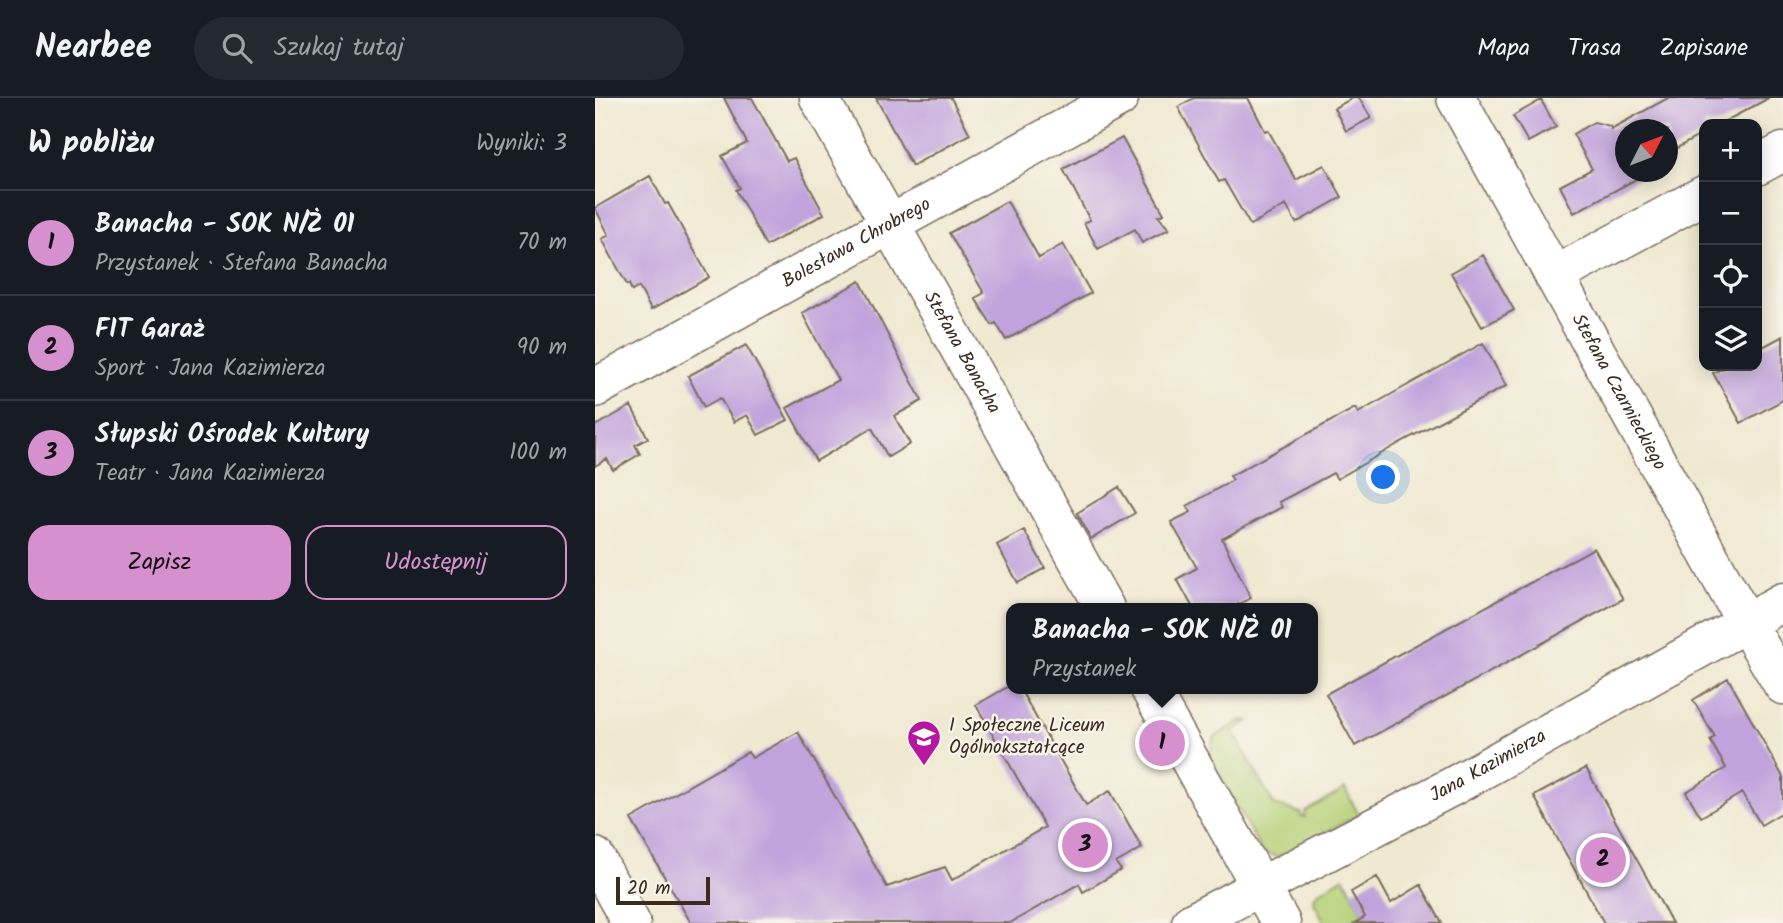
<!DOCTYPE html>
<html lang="pl">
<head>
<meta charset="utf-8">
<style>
  body { margin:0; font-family:Kalam,sans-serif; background:#242831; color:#f1f3f6 }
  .controls { position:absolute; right:21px; top:21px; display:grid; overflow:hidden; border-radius:14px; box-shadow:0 4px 18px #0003 }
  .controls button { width:63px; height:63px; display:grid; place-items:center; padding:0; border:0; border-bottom:2px solid #363941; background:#171b24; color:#f1f3f6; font:35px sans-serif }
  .compass { position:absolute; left:1020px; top:21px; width:63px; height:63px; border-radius:50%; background:#171b24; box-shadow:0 4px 18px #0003; rotate:48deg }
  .scale { position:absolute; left:21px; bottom:18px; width:94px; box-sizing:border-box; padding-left:7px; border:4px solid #3b2a1e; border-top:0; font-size:19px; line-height:24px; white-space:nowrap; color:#3b2a1e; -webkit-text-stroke:5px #f7f3e8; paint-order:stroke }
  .you { position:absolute; left:789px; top:380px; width:24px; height:24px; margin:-18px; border:5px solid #fff; border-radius:50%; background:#1a73e8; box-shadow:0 0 0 10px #1a73e833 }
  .badge { display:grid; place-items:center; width:46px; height:46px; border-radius:50%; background:#d690ce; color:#111; font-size:23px; font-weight:700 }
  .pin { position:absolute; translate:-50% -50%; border:4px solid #fff; box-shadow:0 2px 7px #0006 }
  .popup { position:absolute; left:411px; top:505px; width:312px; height:91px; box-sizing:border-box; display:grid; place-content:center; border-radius:14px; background:#171b24; filter:drop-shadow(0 2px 5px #0005); font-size:23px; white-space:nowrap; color:#9ea1a6 }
  .popup b { font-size:26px; color:#f1f3f6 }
  .popup::after { content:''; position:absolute; left:50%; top:100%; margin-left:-14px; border:14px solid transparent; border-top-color:#171b24 }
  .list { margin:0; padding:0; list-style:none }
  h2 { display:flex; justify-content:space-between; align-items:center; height:91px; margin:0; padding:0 28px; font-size:30px }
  h2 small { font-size:23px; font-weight:400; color:#9ea1a6 }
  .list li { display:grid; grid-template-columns:46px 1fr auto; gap:21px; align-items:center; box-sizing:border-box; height:105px; padding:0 28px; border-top:2px solid #363941 }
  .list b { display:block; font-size:26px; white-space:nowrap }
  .list p { margin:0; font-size:23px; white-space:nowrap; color:#9ea1a6 }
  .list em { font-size:23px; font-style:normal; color:#9ea1a6 }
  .actions { display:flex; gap:14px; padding:21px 28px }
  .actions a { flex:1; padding:16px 0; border:2px solid #d690ce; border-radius:21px; text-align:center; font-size:24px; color:#d690ce }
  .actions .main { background:#d690ce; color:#111 }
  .icon { flex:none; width:38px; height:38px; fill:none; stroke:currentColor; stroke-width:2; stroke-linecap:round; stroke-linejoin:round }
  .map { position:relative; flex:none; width:1188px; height:825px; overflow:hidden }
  header { display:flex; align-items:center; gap:42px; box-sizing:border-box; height:98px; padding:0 35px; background:#171b24; border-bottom:2px solid #363941 }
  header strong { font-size:33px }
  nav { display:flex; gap:38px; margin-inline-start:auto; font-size:24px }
  .search { width:490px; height:63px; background:#242831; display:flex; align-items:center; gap:18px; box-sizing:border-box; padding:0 24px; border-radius:38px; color:#9ea1a6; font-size:26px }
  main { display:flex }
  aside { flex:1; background:#171b24 }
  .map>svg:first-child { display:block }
  .green { fill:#b4d076; stroke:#787d4a; stroke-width:2 }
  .building { fill:#c1a3dd }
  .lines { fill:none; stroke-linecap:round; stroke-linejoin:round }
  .minor-casing { stroke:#7a6d5d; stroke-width:41 }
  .minor { stroke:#fff; stroke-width:38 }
  .labels { text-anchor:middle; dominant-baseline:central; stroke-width:5; stroke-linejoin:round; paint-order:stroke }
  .street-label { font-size:19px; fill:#3b2a1e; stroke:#f7f3e8 }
  .poi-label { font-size:19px; fill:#3b2a1e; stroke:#f7f3e8; text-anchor:start }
</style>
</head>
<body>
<header>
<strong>Nearbee</strong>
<div class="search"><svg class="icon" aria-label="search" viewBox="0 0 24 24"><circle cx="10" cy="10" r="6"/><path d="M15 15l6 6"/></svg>Szukaj tutaj</div>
<nav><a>Mapa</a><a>Trasa</a><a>Zapisane</a></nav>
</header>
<main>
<aside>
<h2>W pobliżu<small>Wyniki: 3</small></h2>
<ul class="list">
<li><span class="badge">1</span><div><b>Banacha - SOK N/Ż 01</b><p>Przystanek · Stefana Banacha</p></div><em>70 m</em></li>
<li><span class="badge">2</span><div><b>FIT Garaż</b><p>Sport · Jana Kazimierza</p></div><em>90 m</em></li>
<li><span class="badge">3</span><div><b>Słupski Ośrodek Kultury</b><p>Teatr · Jana Kazimierza</p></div><em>100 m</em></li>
</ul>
<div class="actions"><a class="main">Zapisz</a><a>Udostępnij</a></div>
</aside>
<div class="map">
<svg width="1188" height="825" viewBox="0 0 1188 825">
  <rect width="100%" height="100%" fill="#f7f3e8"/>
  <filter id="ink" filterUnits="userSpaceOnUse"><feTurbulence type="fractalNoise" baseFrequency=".0143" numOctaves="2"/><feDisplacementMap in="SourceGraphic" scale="14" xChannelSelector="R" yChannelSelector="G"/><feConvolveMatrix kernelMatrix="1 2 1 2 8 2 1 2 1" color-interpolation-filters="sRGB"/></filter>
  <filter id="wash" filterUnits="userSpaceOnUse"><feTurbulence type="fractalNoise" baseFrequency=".00686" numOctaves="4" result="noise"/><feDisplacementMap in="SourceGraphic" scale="28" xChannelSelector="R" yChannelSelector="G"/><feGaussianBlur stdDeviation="1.57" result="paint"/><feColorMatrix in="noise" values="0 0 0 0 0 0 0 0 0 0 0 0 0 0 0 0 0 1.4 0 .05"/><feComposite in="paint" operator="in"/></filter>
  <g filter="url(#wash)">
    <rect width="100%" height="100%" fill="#f0e9d1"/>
    <path class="green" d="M 646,622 L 654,623 L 638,633 L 679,707 L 706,715 L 706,719 L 710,719 L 710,714 L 750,691 L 764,717 L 683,759 L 667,754 L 614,658 L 619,640 Z
      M 749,779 L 773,825 L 730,825 L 718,803 L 721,796 Z"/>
    <g id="blocks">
      <path class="building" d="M 129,0 L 157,0 L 192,63 L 199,60 L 229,116 L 171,148 L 141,92 L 145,90 L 127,58 L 152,45 Z
        M 281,0 L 356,0 L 375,36 L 317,68 Z
        M 599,0 L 653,0 L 670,33 L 673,32 L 701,82 L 729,67 L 747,99 L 701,125 L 691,107 L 655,127 L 629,82 L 624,84 L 583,9 Z
        M 758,0 L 764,0 L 776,20 L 751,33 L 739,10 Z
        M 1073,0 L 1174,0 L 1125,26 L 1109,26 L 1109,35 L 1073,55 L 1073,32 L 1031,32 L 1031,74 L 1040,74 L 1043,80 L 979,115 L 965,88 L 997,71 L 978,36 L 999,24 L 1015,28 L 1016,31 Z
        M 946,2 L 961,29 L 933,44 L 918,18 Z
        M 527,40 L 569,116 L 563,118 L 574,131 L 547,145 L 540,131 L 503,151 L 489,125 L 495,122 L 468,71 Z
        M 55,78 L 70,106 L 73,105 L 114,179 L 56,212 L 44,189 L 37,193 L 34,186 L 32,187 L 7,141 L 14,137 L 0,110 Z
        M 412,103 L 444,160 L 468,146 L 496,195 L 411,242 L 401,225 L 397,227 L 380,200 L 389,195 L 354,135 Z
        M 888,157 L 919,212 L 887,229 L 856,175 Z
        M 265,183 L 327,303 L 299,318 L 315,346 L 293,359 L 277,330 L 221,363 L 192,310 L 243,282 L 207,215 Z
        M 1188,238 L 1188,302 L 1146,325 L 1118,275 L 1132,268 L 1162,268 L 1162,252 Z
        M 888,245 L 911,288 L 808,343 L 742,381 L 738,375 L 684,404 L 687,409 L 627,441 L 656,500 L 636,510 L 598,510 L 582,481 L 602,470 L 576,424 L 596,414 L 592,408 L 638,382 L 635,378 L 760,310 L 763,315 Z
        M 151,247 L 193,322 L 163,337 L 152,317 L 139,324 L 125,300 L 109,309 L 93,278 Z
        M 36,308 L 53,340 L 40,347 L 45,356 L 18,372 L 12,361 L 0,368 L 0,328 Z
        M 524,389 L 540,415 L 496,441 L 482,415 Z
        M 429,432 L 450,470 L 423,485 L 402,447 Z
        M 999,450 L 1028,501 L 760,648 L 731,596 Z
        M 1133,580 L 1188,679 L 1188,714 L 1166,727 L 1147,695 L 1106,719 L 1091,694 L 1131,670 L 1115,642 L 1120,639 L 1098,602 Z
        M 416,587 L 416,591 L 425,591 L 491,707 L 515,693 L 547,750 L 521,765 L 526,772 L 488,794 L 484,786 L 415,825 L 96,825 L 36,721 L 153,654 L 157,660 L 203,634 L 292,789 L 350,769 L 357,782 L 450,729 L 381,607 Z
        M 991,670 L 1077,825 L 1009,825 L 939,698 Z
        M 782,779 L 796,805 L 826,787 L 847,825 L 760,825 L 770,819 L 756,794 Z"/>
    </g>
  </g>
  <g filter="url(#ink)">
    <use href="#blocks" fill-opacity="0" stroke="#7a6d5d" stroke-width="2"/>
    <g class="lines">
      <g class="minor-casing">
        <g id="minor">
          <path id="s1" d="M 224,0 L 510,510"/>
          <path id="s2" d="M 861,0 L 1151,525 L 1188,587"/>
          <path d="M 1162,68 L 1188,54"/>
          <path d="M 959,178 L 1109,97"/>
          <path id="s3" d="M 0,290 L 524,0"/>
          <path d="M 555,591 L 686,825"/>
          <path d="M 0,759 L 36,825"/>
          <path id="s4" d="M 596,825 L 860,687 L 1188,504"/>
        </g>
      </g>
      <use href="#minor" class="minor"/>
    </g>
  </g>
  <defs>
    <g id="school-pin" transform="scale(1.75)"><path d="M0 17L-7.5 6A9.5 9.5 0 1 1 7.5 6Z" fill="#b5179e" stroke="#f7f3e8"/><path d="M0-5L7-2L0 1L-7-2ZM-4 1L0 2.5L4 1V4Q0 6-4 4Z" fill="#fff"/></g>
  </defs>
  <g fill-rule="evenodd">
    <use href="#school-pin" x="329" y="639"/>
  </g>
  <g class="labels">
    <g class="street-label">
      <text stroke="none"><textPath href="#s3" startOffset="299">Bolesława Chrobrego</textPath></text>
      <text stroke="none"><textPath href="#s1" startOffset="292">Stefana Banacha</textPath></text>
      <text stroke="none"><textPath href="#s2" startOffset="336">Stefana Czarnieckiego</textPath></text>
      <text stroke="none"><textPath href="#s4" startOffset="336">Jana Kazimierza</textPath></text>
    </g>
    <g class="poi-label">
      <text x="354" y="628">I Społeczne Liceum<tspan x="354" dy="22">Ogólnokształcące</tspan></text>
    </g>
  </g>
</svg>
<div class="controls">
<button>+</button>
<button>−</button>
<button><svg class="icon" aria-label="locate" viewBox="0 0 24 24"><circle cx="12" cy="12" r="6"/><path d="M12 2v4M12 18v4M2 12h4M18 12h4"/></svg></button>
<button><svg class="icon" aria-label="layers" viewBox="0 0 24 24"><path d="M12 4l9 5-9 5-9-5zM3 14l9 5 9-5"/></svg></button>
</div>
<svg class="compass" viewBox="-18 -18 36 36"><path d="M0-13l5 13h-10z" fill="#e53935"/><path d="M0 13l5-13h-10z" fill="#9ea1a6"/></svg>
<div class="scale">20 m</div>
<div class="you"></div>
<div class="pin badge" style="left:567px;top:645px">1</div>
<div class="popup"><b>Banacha - SOK N/Ż 01</b>Przystanek</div>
<div class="pin badge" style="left:1008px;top:762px">2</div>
<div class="pin badge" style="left:490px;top:747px">3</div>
</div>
</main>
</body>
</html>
